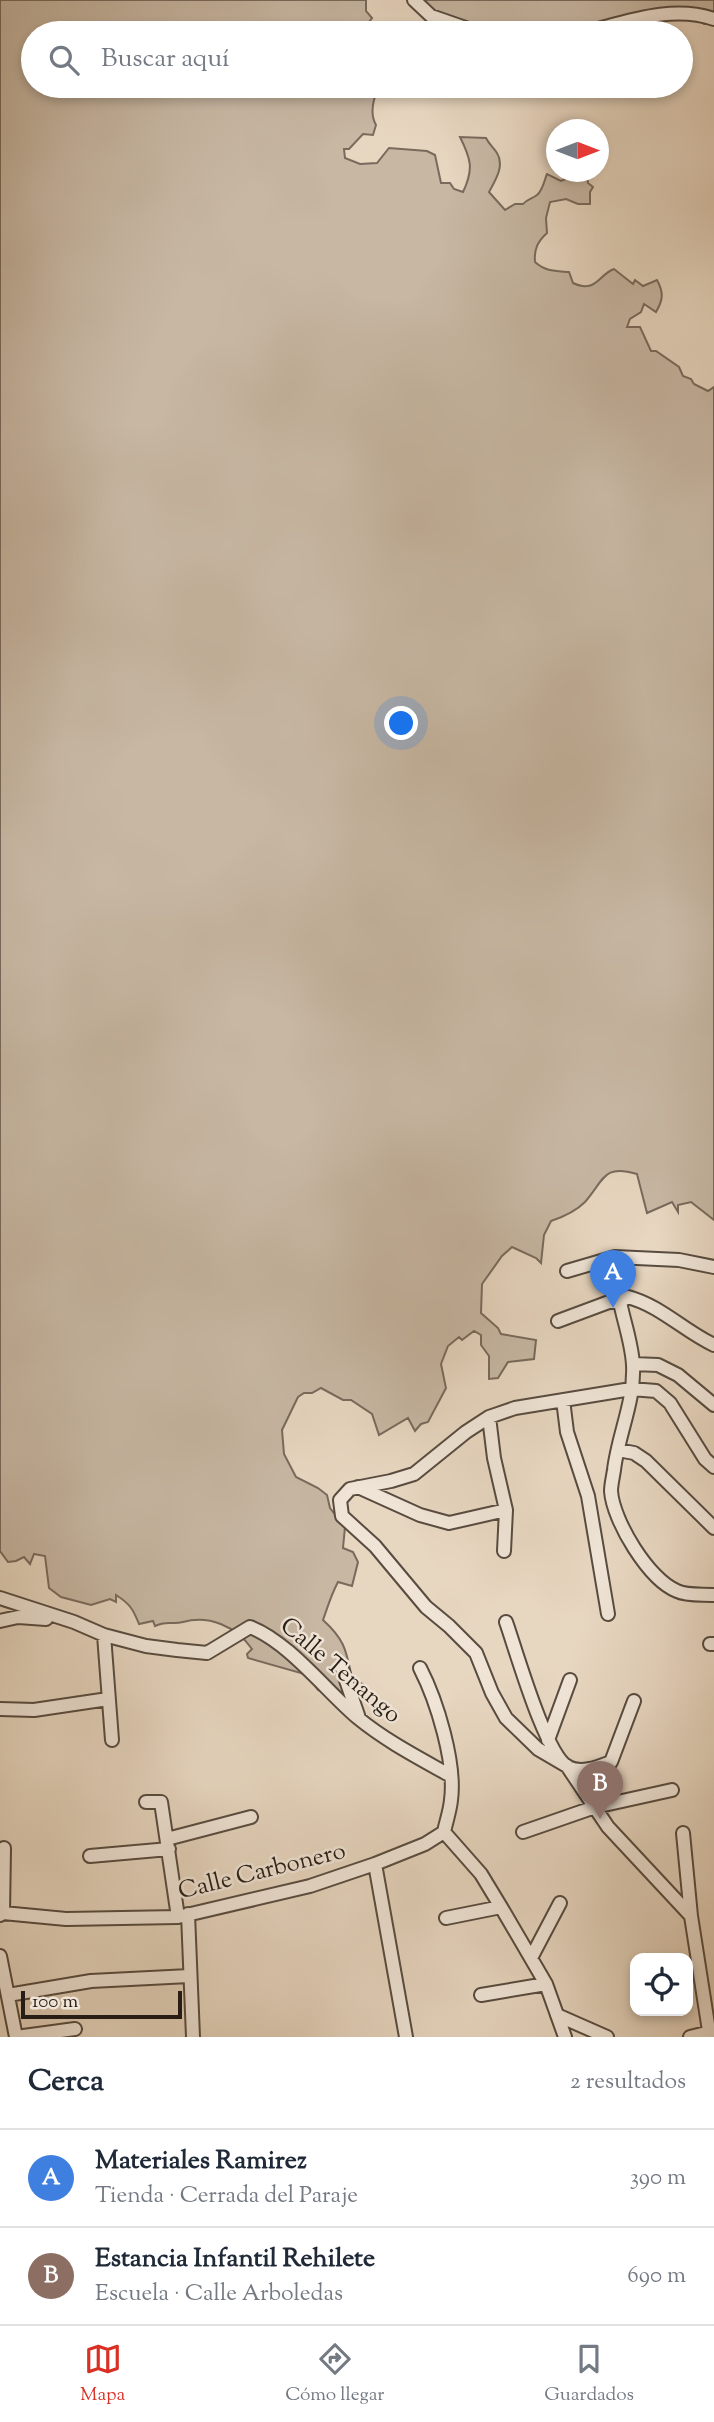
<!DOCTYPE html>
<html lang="es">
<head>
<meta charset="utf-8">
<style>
  body { margin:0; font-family:"Sorts Mill Goudy",serif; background:#f6f6f7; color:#1f2937 }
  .controls { position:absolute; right:21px; bottom:21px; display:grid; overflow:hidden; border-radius:14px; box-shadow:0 4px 10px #0003 }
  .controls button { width:63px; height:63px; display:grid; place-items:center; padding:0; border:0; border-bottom:2px solid #e0e1e3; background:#fff; color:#1f2937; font:35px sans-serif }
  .compass { position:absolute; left:546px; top:119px; width:63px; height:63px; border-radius:50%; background:#fff; box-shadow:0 4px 10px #0003; rotate:90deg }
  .scale { position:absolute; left:21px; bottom:18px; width:161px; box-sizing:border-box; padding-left:7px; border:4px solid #281e15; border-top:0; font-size:19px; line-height:24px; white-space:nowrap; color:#281e15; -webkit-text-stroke:5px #efe4d6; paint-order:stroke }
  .you { position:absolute; left:402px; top:724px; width:24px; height:24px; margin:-18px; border:5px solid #fff; border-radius:50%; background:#1a73e8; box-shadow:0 0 0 10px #1a73e833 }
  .badge { display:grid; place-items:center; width:46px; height:46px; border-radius:50%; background:#d93025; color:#fff; font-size:23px; font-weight:700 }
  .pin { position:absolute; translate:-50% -58px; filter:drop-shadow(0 2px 4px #0008) }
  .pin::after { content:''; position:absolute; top:37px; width:24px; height:21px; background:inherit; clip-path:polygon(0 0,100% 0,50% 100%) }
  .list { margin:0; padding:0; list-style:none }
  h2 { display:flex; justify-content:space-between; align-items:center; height:91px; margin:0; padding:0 28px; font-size:30px }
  h2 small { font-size:23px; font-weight:400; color:#747a83 }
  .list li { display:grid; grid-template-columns:46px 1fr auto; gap:21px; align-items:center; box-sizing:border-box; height:98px; padding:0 28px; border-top:2px solid #e0e1e3 }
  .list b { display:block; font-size:26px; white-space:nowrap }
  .list p { margin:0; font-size:23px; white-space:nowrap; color:#747a83 }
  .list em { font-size:23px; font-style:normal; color:#747a83 }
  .icon { flex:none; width:38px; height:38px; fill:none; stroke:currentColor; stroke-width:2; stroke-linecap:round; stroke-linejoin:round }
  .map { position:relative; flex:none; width:714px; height:2037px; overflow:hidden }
  .search { position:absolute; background:#fff; box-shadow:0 4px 10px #0003; left:21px; right:21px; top:21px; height:77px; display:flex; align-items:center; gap:18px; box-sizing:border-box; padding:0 24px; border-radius:38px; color:#747a83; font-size:26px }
  .sheet { height:287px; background:#fff }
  nav { display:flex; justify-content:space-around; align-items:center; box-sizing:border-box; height:98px; border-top:2px solid #e0e1e3; background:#fff; font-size:19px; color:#747a83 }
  nav a { display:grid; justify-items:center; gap:4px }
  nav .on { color:#d93025 }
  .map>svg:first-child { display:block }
  .green { fill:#c7b7a3; stroke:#786a5c; stroke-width:2 }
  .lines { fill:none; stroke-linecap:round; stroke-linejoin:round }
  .street-casing { stroke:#584c40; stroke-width:16 }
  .street { stroke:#efe4d6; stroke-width:12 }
  .labels { text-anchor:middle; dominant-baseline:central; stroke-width:5; stroke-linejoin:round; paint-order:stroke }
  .street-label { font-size:24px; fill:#281e15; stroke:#efe4d6 }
</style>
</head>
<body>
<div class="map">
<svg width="714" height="2037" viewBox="0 0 714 2037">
  <rect width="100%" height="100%" fill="#e7d6c0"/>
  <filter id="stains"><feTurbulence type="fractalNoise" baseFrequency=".00286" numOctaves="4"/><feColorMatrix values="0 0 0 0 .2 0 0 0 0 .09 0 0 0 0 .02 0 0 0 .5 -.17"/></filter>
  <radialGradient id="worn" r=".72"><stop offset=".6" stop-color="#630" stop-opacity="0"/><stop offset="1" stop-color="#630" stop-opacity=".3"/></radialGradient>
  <path class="green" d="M 0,0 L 366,0 L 366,11 L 372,18 L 361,33 L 33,33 L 33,86 L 379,86 C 374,97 369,113 376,125 L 373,135 L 363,134 L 349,149 L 344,149 L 345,158 L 360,164 L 377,163 L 389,148 L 427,151 L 435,155 L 441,183 L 450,183 L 454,189 L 463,192 C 474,169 471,159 460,137 L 486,138 C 489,144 493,147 497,153 C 505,166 495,181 489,192 L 505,210 L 515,204 L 523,204 C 527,199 532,199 537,195 C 543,190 544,181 547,174 L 561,181 L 571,177 L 571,172 L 587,172 L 588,183 L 593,187 L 590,192 L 590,204 L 578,204 L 566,199 L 550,202 L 546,218 L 547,233 C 537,242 534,250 535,262 C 546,272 556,271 569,272 L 573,283 C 596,294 599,274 614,269 L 633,284 L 635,280 L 643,286 L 657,280 C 664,293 663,300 656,312 L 644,304 L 641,312 L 630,319 L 627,327 L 640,327 L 651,351 L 656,351 L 679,367 L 683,376 L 691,379 L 694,384 L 708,391 L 714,387 L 714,1220 L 691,1202 L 678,1205 L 678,1212 L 672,1202 L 647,1213 L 637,1174 C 603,1164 605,1179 585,1202 C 576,1211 563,1217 551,1221 L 544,1235 L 541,1263 L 536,1258 L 512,1247 L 502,1256 L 482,1284 L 481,1313 L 498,1328 L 501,1334 L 536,1340 L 534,1359 L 508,1362 L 498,1378 L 489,1379 L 489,1356 L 481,1345 L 481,1335 L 474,1331 L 462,1340 L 459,1337 L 448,1346 L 441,1364 L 446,1388 L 428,1422 L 421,1424 L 415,1431 L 408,1418 L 379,1435 L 372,1414 L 351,1400 L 343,1400 L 321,1388 L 312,1393 L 304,1393 L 298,1397 L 282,1430 L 284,1454 L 296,1477 L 318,1488 L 327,1495 L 330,1508 L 345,1527 L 343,1548 L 353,1552 L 358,1562 L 352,1586 L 338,1582 C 331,1595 328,1606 323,1620 C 345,1640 346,1650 352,1678 L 364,1685 L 357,1705 L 318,1690 L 308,1675 L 248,1658 L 247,1654 L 252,1649 C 236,1626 209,1615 183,1622 C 172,1625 167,1620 155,1626 L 153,1621 L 139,1624 C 133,1609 130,1604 116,1595 L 116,1602 L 110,1599 L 91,1605 L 61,1597 L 49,1588 L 45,1556 L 34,1554 L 30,1564 L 24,1557 L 16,1561 L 8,1562 L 0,1551 Z
    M 412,0 L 714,0 L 714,23 L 704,24 L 694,17 L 662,19 L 650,24 L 611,26 L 596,33 L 465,33 Z"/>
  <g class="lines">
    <g class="street-casing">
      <path id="street" d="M 414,0 L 431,16 L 480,33
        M 582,33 C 624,23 671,4 714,19
        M 567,1271 L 615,1257 L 679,1260 L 714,1267
        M 620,1302 C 624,1322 632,1344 633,1365 C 635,1401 618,1435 614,1470 C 613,1477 611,1485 611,1491 C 613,1521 649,1580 677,1591 C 687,1596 703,1594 714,1595
        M 558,1321 L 609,1302 L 620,1302 L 628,1297 C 661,1306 684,1331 714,1345
        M 633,1364 L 658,1365 L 678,1375 L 714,1405
        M 563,1400 L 567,1432 L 588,1496 L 608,1614
        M 489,1417 L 494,1458 L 506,1510 L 504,1551
        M 618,1450 L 634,1453 L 646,1461 L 714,1528
        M 358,1487 L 420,1515 L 449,1523 L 506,1510
        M 0,1598 L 74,1622 L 104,1635 L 146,1646 L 177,1650 L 207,1653 L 250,1627 C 289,1642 326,1691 358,1718 C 386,1741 419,1758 451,1776
        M 0,1621 L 18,1617 L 46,1619
        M 506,1622 C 516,1650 545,1754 568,1767 C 582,1774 598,1767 611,1762 L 634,1701
        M 104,1635 L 112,1740
        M 710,1644 L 714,1644
        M 341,1666 L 358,1715
        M 420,1668 C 437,1701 456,1763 451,1800 C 450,1811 446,1822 444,1832
        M 0,1709 L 34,1710 L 108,1699
        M 548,1740 L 570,1680
        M 146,1802 L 161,1802 L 178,1917
        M 444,1832 L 481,1874 L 501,1907 L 546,1984 L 565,2037
        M 523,1832 L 595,1807 L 672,1790
        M 683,1833 L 691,1916
        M 167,1839 L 251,1817
        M 90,1856 L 169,1849
        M 375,1864 L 406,2037
        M 3,1913 L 4,1848
        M 188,1914 L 193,2037
        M 0,1915 L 3,1913 L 66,1919 L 178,1917 L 310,1886 L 375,1864 L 425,1844 L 444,1832
        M 446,1918 L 501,1907
        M 0,1956 L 16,2037
        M 531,1958 L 560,1903
        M 8,1995 L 91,1981 L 189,1976
        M 481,1995 L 546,1984
        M 557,2015 L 607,2037
        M 16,2037 L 75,2029
        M 690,2037 L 710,2032
        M 710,2037 L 691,1916 L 608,1827 L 567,1766 L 538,1749 L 506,1718 L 492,1693 L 476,1653 L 449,1626 L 426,1607 L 375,1546 L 342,1516 L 340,1500 L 350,1489 L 391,1481 L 414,1474 L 466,1432 L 489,1417 L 515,1408 L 631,1389 L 656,1391 L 670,1403 L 705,1459 L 714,1467"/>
    </g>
    <use href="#street" class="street"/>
  </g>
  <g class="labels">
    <g class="street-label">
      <text transform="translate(340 1671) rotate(40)">Calle Tenango</text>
      <text transform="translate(262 1872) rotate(-14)">Calle Carbonero</text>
    </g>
  </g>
  <rect width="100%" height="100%" filter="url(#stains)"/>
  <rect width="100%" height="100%" fill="url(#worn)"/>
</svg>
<div class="controls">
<button><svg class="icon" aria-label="locate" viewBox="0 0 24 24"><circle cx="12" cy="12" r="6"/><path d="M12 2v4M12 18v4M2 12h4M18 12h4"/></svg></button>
</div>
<svg class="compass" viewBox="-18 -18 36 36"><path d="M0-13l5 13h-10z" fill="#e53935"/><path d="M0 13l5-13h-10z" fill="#747a83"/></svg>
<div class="scale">100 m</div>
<div class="you"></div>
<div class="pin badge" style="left:613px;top:1308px;background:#3f7fe0">A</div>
<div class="pin badge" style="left:600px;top:1819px;background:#8d6e63">B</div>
<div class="search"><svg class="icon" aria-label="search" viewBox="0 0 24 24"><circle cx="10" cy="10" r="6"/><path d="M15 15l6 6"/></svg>Buscar aquí</div>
</div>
<section class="sheet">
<h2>Cerca<small>2 resultados</small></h2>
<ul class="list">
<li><span class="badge" style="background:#3f7fe0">A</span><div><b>Materiales Ramirez</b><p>Tienda · Cerrada del Paraje</p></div><em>390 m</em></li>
<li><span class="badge" style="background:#8d6e63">B</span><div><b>Estancia Infantil Rehilete</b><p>Escuela · Calle Arboledas</p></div><em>690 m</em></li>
</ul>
</section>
<nav>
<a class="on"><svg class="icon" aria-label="map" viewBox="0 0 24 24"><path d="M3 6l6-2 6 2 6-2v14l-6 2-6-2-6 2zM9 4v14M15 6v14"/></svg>Mapa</a>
<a><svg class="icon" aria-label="directions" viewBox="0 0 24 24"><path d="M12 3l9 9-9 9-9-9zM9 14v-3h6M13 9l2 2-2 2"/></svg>Cómo llegar</a>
<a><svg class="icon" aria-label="saved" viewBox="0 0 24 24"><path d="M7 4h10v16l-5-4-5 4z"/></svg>Guardados</a>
</nav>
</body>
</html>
